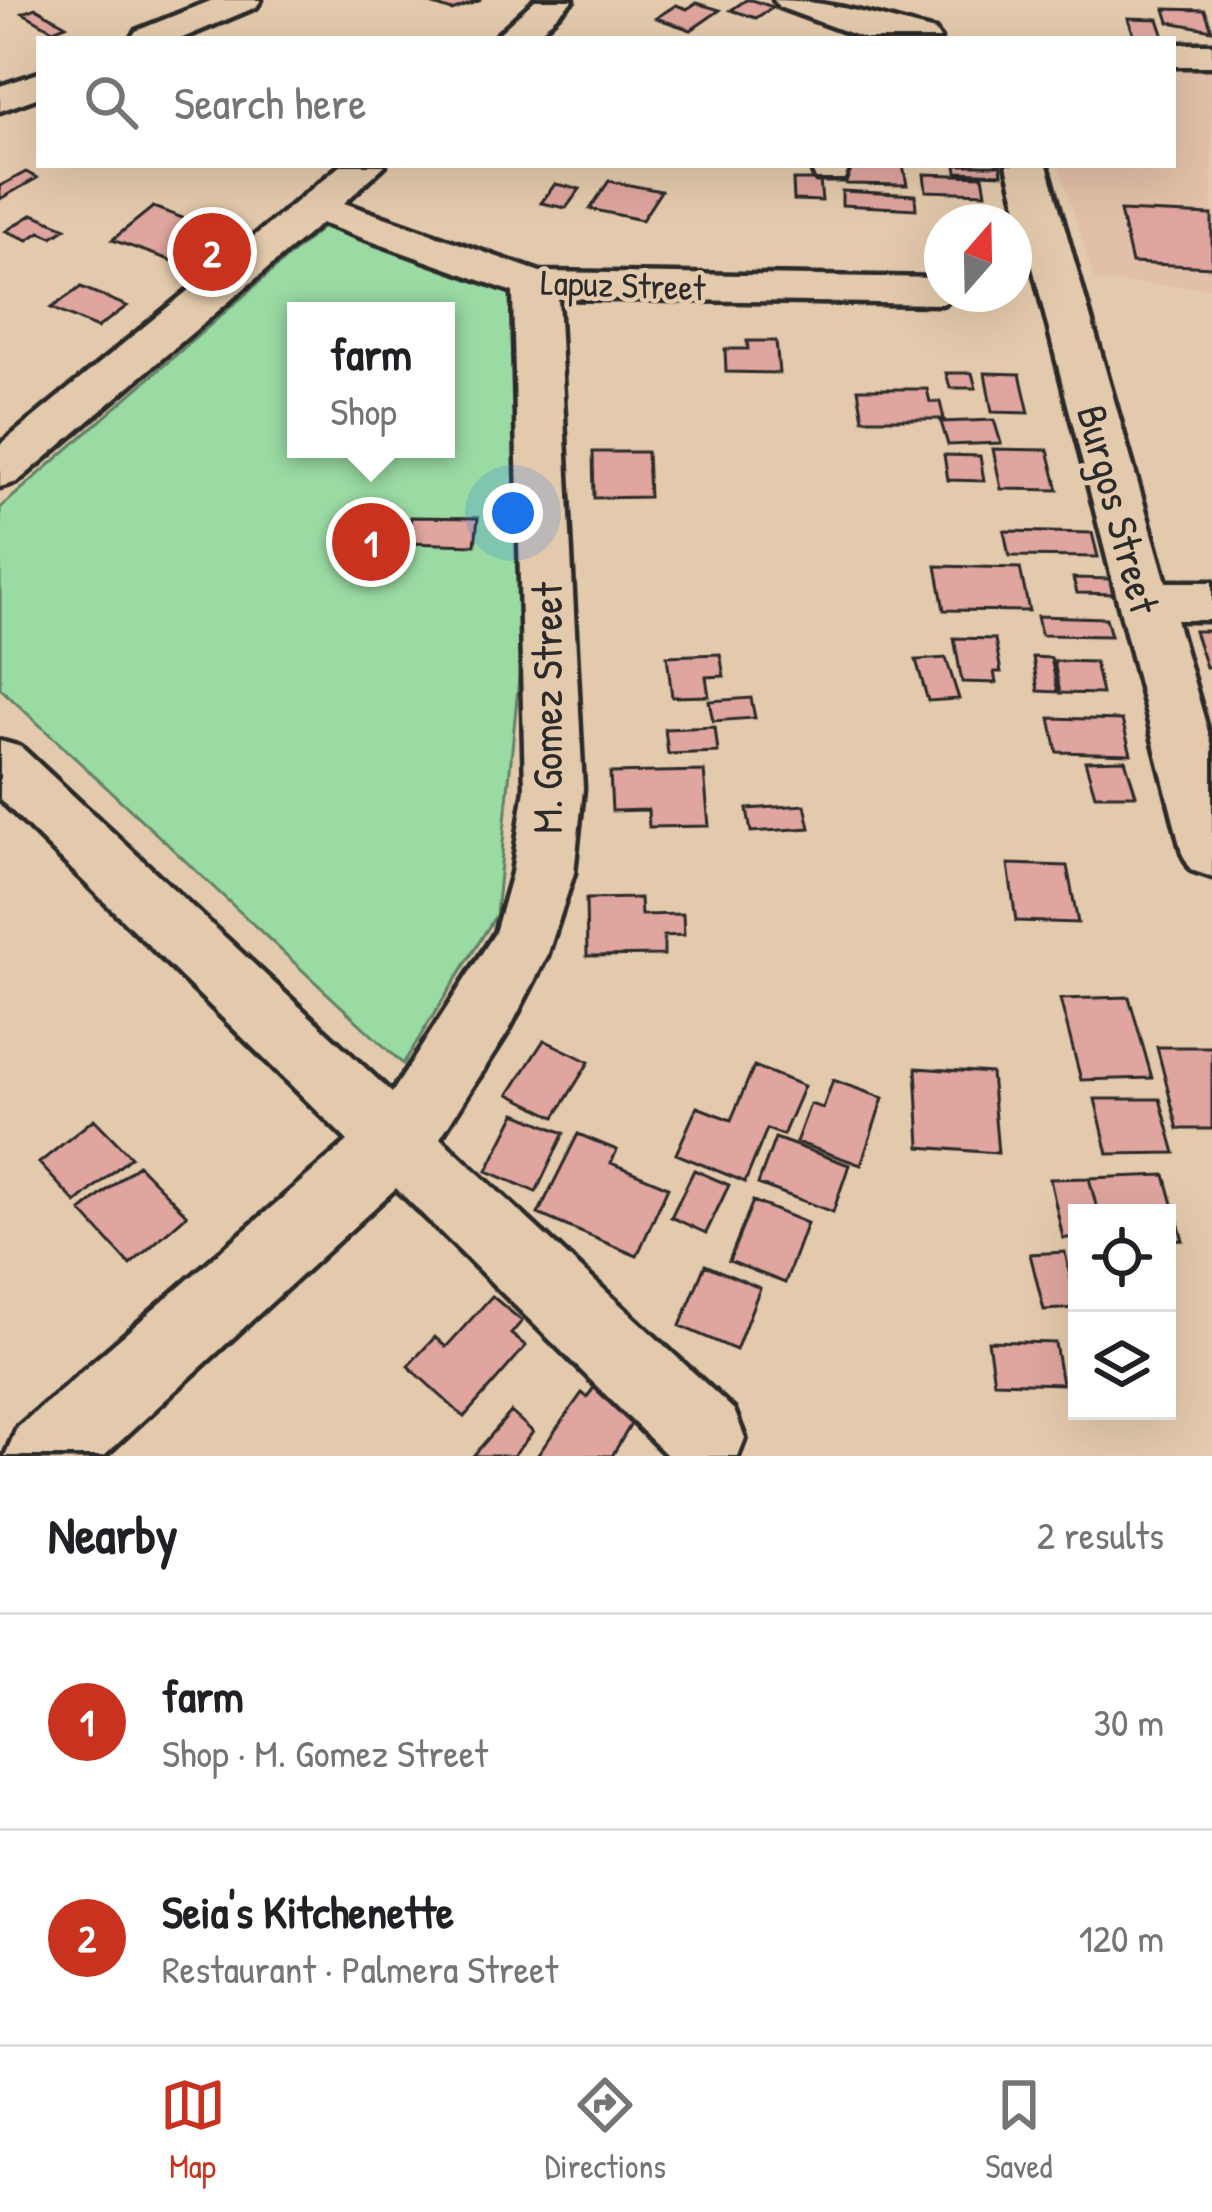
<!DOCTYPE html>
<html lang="en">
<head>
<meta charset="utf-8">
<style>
  body { margin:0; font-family:"Patrick Hand",sans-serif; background:#f6f6f6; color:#202124 }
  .controls { position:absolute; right:36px; bottom:36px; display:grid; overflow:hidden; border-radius:0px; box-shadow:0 12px 48px #0002 }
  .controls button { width:108px; height:108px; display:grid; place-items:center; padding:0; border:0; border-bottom:3px solid #e0e0e0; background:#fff; color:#202124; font:60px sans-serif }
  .compass { position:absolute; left:924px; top:204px; width:108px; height:108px; border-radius:50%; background:#fff; box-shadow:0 12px 48px #0002; rotate:20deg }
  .you { position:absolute; left:513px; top:513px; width:42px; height:42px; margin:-30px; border:9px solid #fff; border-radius:50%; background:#1a73e8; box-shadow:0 0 0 18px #1a73e833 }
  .badge { display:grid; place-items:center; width:78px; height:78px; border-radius:50%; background:#c8321e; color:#fff; font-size:39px; font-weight:700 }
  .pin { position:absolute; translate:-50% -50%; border:6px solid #fff; box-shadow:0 3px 12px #0006 }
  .popup { position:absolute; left:287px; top:302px; width:168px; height:156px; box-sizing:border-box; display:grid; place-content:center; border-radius:0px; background:#fff; filter:drop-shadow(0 3px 9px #0005); font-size:39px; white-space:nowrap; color:#757577 }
  .popup b { font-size:45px; color:#202124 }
  .popup::after { content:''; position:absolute; left:50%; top:100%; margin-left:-24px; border:24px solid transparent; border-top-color:#fff }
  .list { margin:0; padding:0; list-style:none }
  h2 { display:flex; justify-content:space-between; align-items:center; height:156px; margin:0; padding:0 48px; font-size:51px }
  h2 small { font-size:39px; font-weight:400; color:#757577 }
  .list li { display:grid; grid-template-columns:78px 1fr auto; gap:36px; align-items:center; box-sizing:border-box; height:216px; padding:0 48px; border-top:3px solid #e0e0e0 }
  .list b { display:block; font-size:45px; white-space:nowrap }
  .list p { margin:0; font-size:39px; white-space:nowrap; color:#757577 }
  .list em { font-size:39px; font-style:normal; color:#757577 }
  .icon { flex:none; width:66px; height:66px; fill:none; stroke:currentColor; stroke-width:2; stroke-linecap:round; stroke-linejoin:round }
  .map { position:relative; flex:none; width:1212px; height:1456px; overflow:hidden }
  .search { position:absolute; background:#fff; box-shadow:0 12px 48px #0002; left:36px; right:36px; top:36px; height:132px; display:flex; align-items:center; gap:30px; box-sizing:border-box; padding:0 42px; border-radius:0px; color:#757577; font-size:45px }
  .sheet { height:588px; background:#fff }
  nav { display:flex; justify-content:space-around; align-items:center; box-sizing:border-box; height:168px; border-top:3px solid #e0e0e0; background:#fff; font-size:33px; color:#757577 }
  nav a { display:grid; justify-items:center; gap:6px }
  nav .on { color:#c8321e }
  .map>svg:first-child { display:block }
  .built { fill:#e2bfa8 }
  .green { fill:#9adaa3; stroke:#628267; stroke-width:3; fill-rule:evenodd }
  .building { fill:#dfa59e; stroke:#2b2b2b; stroke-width:3 }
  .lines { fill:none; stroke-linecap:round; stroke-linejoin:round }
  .minor-casing { stroke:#2b2b2b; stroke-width:9 }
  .minor { fill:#e4caac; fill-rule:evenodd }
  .labels { text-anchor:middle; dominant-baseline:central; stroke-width:9; stroke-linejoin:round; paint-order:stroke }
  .far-street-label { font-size:36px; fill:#2b2b2b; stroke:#e4caac }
  .street-label { font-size:42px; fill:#2b2b2b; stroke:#e4caac }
</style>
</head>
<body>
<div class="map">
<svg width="1212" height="1456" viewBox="0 0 1212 1456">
  <rect width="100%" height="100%" fill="#e4caac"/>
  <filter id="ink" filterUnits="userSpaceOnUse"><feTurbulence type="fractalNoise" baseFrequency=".00833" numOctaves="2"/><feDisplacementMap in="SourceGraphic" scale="24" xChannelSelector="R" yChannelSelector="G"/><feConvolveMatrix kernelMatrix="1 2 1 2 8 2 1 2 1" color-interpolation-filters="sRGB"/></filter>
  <g filter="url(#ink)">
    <path class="built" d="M 1173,62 L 1212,62 L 1212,288 L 1095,281 L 1059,165 L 1173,165 Z"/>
    <path class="green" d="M 341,211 L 461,254 L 535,305 L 534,521 L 496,915 L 403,1064 L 0,688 L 0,508 ZM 296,311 L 446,311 L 446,449 L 296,449 Z"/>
    <path class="building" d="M 418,0 L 481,0 L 452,11 Z
      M 746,0 L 752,0 L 773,7 L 756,18 L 731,10 Z
      M 696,3 L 720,10 L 691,30 L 656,18 L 676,5 L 687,9 Z
      M 36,8 L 66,25 L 53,30 L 23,13 Z
      M 1165,9 L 1205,10 L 1212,30 L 1169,22 Z
      M 1128,18 L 1158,19 L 1164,37 L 1134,36 Z
      M 844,165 L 903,165 L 907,185 L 846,184 Z
      M 956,165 L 1001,165 L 1002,174 L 957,172 Z
      M 26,172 L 37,178 L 0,199 L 0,186 Z
      M 924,174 L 983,176 L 986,193 L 926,191 Z
      M 793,180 L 820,180 L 822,201 L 794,200 Z
      M 609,181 L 661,191 L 642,220 L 590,209 Z
      M 555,184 L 580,189 L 566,208 L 541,203 Z
      M 842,191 L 915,195 L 916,209 L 842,205 Z
      M 153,207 L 242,240 L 205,272 L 112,240 Z
      M 1120,211 L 1212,215 L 1212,267 L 1132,263 Z
      M 33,214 L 66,228 L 52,237 L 40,232 L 28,240 L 6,231 Z
      M 81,287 L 127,306 L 97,328 L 51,308 Z
      M 747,341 L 776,341 L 779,373 L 726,372 L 725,349 L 748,349 Z
      M 946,373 L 972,373 L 976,388 L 950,388 Z
      M 985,373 L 1020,374 L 1029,413 L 992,412 Z
      M 858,389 L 927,389 L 930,402 L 940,402 L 944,419 L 863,419 Z
      M 994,420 L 1001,443 L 948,445 L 941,422 Z
      M 993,449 L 1048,450 L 1058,490 L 1001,489 Z
      M 593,452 L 647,452 L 649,497 L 594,498 Z
      M 944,455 L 980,456 L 984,481 L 948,480 Z
      M 411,517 L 478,518 L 475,545 L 407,543 Z
      M 1004,531 L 1092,533 L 1098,557 L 1009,556 Z
      M 357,533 L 408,534 L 404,561 L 353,560 Z
      M 936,566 L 1020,568 L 1029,611 L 944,610 Z
      M 1073,578 L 1113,579 L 1118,594 L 1077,593 Z
      M 1037,616 L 1106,618 L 1111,636 L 1041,635 Z
      M 1194,631 L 1212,631 L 1212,667 L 1206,667 Z
      M 954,638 L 995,639 L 1001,672 L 994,672 L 996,683 L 962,682 Z
      M 720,654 L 724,676 L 706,677 L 709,696 L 672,697 L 667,656 Z
      M 1033,657 L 1051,658 L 1058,692 L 1038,691 Z
      M 946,658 L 959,699 L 928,701 L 916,660 Z
      M 1054,661 L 1095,662 L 1102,694 L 1060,693 Z
      M 751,698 L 755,718 L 713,721 L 709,701 Z
      M 1050,718 L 1122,720 L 1131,754 L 1057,752 Z
      M 715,727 L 718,752 L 668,754 L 665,729 Z
      M 1125,760 L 1136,795 L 1095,795 L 1085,761 Z
      M 704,771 L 709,826 L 649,827 L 648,810 L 612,811 L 610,773 Z
      M 805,805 L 810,828 L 751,832 L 747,809 Z
      M 1008,864 L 1067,866 L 1078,923 L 1016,921 Z
      M 640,898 L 641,915 L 683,914 L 684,935 L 664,936 L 664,955 L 587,956 L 586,899 Z
      M 1129,997 L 1152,1078 L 1081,1080 L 1060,999 Z
      M 544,1040 L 589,1062 L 555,1117 L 509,1094 Z
      M 1157,1047 L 1212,1047 L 1212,1129 L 1178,1129 Z
      M 754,1066 L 804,1086 L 783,1135 L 767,1129 L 745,1182 L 676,1154 L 697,1107 L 731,1120 Z
      M 916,1068 L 991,1073 L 998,1153 L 920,1147 Z
      M 833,1080 L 883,1098 L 861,1165 L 796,1142 L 810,1104 L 823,1108 Z
      M 1095,1099 L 1160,1099 L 1175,1153 L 1108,1154 Z
      M 516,1113 L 564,1133 L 536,1192 L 487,1171 Z
      M 94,1119 L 131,1157 L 76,1203 L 39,1163 Z
      M 578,1134 L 617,1150 L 611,1163 L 668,1187 L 637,1256 L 538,1214 Z
      M 775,1138 L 849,1165 L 833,1212 L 758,1184 Z
      M 138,1165 L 187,1215 L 130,1265 L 81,1211 Z
      M 694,1170 L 729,1185 L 706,1233 L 671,1217 Z
      M 1165,1175 L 1183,1240 L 1167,1241 L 1167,1213 L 1098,1213 L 1089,1178 Z
      M 1089,1178 L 1098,1213 L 1077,1213 L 1077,1238 L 1063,1238 L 1050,1179 Z
      M 753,1201 L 807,1223 L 785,1283 L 729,1261 Z
      M 1065,1252 L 1077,1308 L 1044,1310 L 1030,1254 Z
      M 705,1265 L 760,1288 L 736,1350 L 680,1326 Z
      M 492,1296 L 522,1321 L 511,1334 L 526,1346 L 464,1417 L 408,1366 L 435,1337 L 446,1347 Z
      M 988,1341 L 1055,1343 L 1062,1384 L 994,1382 Z
      M 598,1382 L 637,1414 L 612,1456 L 537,1456 L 582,1393 L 587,1397 Z
      M 511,1412 L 533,1432 L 513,1456 L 473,1456 Z"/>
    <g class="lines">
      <g class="minor-casing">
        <path id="minor" d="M 213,0 L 261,0 L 256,7 L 180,39 L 131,39 L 136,31 Z
          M 535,0 L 573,0 L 532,39 L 493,39 Z
          M 774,0 C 830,0 881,18 935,31 L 940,39 L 866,39 L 779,7 Z
          M 1173,44 L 1212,44 L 1212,66 L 1173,66 Z
          M 39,73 L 39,97 L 0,111 L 0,86 Z
          M 341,165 L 385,165 L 344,203 L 540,272 L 942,278 L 942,294 L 962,294 L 942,304 L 558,298 L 583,789 L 574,873 L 547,956 L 509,1030 L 440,1138 L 734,1410 L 745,1438 L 738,1456 L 668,1456 L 396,1188 L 104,1456 L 5,1456 L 17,1428 L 348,1141 L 0,799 L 0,741 L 21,747 L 392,1093 L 495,933 L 512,873 L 525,789 L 513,292 L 321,223 L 17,482 L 0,487 L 0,445 Z
          M 810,165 L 850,165 L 844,179 L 816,179 Z
          M 1007,165 L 1047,165 L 1166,582 L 1212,582 L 1212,620 L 1176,620 L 1212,746 L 1212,877 L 1191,870 L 1182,853 Z"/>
      </g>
      <use href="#minor" class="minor"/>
    </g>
  </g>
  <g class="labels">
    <g class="far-street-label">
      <text transform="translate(623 284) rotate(2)">Lapuz Street</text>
    </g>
    <g class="street-label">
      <text transform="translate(1119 509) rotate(75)">Burgos Street</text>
      <text transform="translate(546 708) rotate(-90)">M. Gomez Street</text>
    </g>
  </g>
</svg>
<div class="controls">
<button><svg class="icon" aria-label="locate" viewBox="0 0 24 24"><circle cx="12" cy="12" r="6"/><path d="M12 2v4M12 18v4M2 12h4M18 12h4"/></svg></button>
<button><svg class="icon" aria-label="layers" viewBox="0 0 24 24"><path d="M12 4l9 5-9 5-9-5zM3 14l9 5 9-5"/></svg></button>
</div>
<svg class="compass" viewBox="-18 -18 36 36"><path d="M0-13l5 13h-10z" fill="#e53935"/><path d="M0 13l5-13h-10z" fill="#757577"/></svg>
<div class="you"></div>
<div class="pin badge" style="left:371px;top:542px">1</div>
<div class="popup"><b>farm</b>Shop</div>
<div class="pin badge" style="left:212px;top:252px">2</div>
<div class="search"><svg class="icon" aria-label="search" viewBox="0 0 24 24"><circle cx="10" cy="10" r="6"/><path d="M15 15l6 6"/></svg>Search here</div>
</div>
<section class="sheet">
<h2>Nearby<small>2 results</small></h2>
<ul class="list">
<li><span class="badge">1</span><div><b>farm</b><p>Shop · M. Gomez Street</p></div><em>30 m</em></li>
<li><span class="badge">2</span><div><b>Seia's Kitchenette</b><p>Restaurant · Palmera Street</p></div><em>120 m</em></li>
</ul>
</section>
<nav>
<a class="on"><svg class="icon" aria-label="map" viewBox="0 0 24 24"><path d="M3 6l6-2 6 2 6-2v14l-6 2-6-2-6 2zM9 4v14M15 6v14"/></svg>Map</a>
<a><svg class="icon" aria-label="directions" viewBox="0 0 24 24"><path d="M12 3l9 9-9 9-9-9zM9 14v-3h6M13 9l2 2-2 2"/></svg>Directions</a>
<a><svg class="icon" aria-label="saved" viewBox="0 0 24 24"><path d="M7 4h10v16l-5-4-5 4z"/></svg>Saved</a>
</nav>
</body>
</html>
